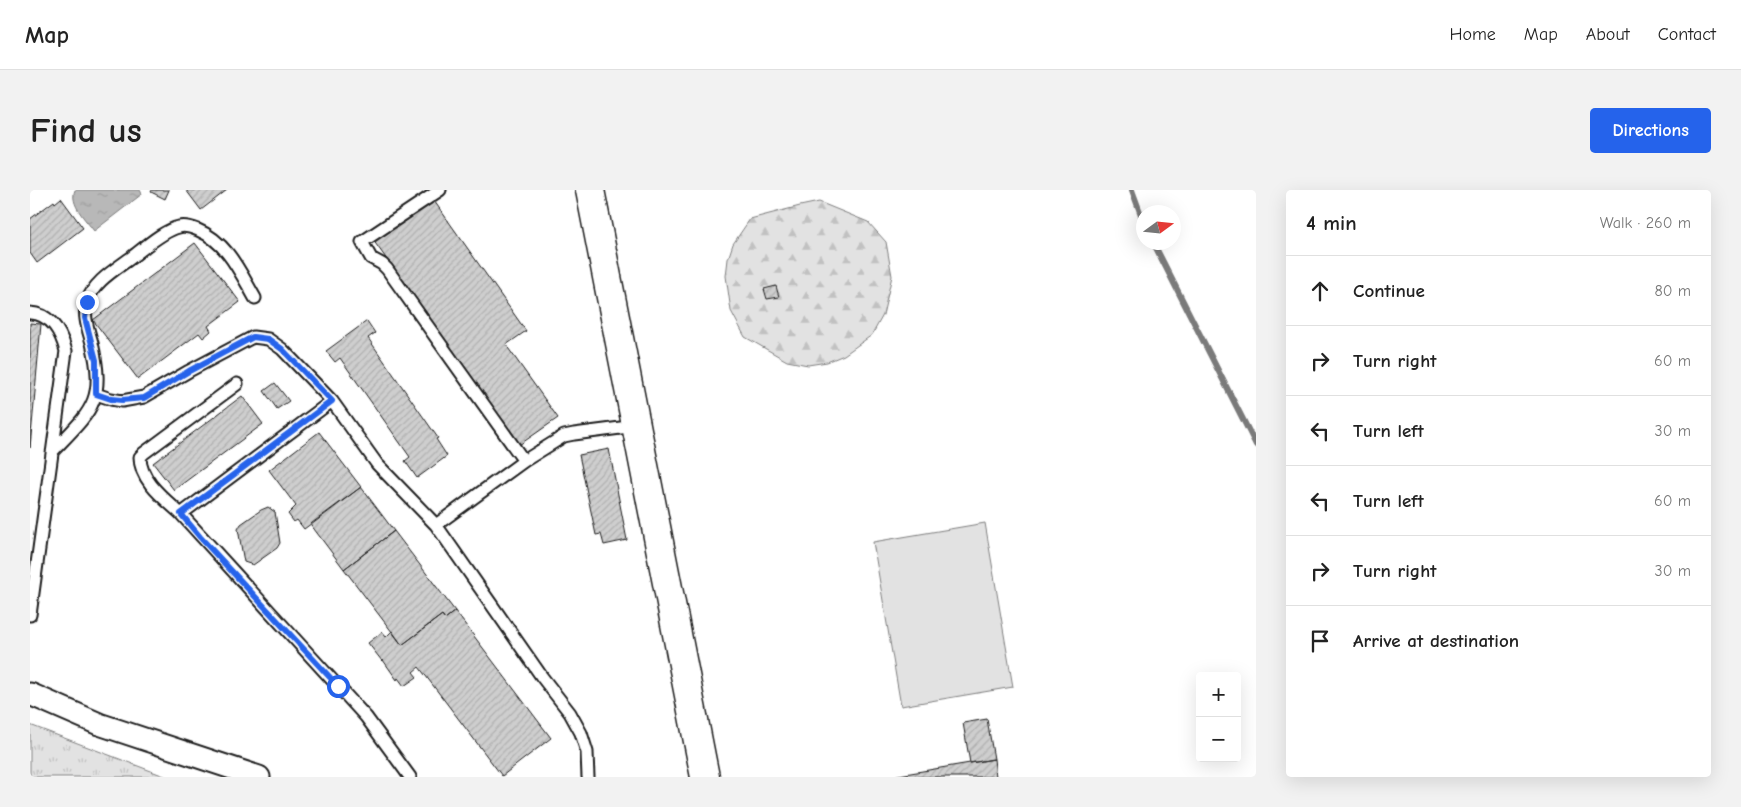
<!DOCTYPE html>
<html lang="en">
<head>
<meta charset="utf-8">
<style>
  body { margin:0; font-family:"Comic Neue",sans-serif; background:#f2f2f2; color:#222 }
  .controls { position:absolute; right:15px; bottom:15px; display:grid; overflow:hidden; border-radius:5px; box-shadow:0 5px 20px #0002 }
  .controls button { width:45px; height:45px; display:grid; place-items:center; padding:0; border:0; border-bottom:1px solid #e0e0e0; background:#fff; color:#222; font:25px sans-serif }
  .compass { position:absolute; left:1106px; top:15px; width:45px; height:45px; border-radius:50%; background:#fff; box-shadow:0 5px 20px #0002; rotate:75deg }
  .stop { position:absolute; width:15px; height:15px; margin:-11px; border:4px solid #2563eb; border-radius:50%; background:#fff }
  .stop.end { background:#2563eb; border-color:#fff; box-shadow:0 1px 5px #0008 }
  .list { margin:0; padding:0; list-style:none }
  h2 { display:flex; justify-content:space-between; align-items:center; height:65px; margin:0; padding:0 20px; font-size:21px }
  h2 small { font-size:16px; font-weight:400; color:#767676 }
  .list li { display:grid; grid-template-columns:32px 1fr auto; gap:15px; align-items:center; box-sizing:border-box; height:70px; padding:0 20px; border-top:1px solid #e0e0e0 }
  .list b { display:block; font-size:19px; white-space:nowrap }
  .list em { font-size:16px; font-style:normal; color:#767676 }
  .icon { flex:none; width:28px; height:28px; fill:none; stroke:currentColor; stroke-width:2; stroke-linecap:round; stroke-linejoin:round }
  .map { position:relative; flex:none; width:1226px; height:587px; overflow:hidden; border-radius:5px }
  header { display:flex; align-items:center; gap:30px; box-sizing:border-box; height:70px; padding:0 25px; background:#fff; border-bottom:1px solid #e0e0e0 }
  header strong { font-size:24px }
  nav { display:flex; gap:28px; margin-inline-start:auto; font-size:18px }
  .intro { display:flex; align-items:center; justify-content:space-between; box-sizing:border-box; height:120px; padding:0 30px }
  h1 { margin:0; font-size:35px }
  .button { padding:12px 22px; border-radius:5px; background:#2563eb; color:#fff; font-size:18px; font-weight:700 }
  main { display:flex; gap:30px; padding:0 30px }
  aside { flex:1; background:#fff; border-radius:5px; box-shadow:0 5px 20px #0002 }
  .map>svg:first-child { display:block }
  .grass { fill:url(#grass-tufts); stroke:#7f7f7f }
  .forest { fill:url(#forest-firs); stroke:#7f7f7f }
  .green { fill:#e2e2e2; stroke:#7f7f7f }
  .water { fill:url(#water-ripples); stroke:#7a7a7a }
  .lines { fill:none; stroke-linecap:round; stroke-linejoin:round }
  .stream { stroke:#7a7a7a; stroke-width:6 }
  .building { fill:url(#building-hatch); stroke:#1c1c1c }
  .lane-casing { stroke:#1c1c1c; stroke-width:15 }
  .street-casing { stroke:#1c1c1c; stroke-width:25 }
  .secondary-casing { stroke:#1c1c1c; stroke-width:31 }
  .lane { stroke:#fff; stroke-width:11 }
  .street { stroke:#fff; stroke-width:21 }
  .secondary { stroke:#fff; stroke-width:28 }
  .route { stroke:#2563eb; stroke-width:6 }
</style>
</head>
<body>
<header>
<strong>Map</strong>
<nav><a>Home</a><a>Map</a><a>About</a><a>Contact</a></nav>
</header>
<div class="intro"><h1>Find us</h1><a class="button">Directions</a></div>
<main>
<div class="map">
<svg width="1226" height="587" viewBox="0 0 1226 587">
  <defs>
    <pattern id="grass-tufts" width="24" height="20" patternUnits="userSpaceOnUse" patternTransform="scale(1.25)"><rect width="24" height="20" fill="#e2e2e2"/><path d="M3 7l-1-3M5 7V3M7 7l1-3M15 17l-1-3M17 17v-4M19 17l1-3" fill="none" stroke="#c1c1c1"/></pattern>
    <pattern id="forest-firs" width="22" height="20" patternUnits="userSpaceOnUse" patternTransform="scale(1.25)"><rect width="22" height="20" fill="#e2e2e2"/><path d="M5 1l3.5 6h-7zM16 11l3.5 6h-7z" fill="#c1c1c1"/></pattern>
    <pattern id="water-ripples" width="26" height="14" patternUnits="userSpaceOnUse" patternTransform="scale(1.25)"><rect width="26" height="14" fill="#b8b8b8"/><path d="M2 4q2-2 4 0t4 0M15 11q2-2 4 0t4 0" fill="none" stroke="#9e9e9e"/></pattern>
    <pattern id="building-hatch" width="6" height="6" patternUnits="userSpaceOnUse" patternTransform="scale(1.25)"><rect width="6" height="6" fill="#cecece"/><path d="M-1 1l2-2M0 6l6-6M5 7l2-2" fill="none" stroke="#b0b0b0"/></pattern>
  </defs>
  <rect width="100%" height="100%" fill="#fff"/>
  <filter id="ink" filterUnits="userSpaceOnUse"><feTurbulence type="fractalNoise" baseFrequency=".02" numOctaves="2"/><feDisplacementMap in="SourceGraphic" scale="10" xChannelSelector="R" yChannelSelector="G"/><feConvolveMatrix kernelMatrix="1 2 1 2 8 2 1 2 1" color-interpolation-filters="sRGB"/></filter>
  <g filter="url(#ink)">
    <path class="grass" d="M 0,535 L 137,587 L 0,587 Z"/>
    <path class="forest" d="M 789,12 L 838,32 L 856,52 L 862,86 L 853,125 L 842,145 L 814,165 L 797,172 L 778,175 L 757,171 L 715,147 L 701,121 L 696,86 L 698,69 L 703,54 L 720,29 L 770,16 Z"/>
    <path class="green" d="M 955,333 L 983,497 L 871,516 L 843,352 Z"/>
    <path class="water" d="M 45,0 L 110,0 L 112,4 L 64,41 C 56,30 39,14 45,0 Z"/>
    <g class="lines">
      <path class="stream" d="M 1102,0 L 1114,33
        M 1123,52 L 1226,255"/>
    </g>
    <path class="building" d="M 122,0 L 139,0 L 135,9 L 121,2 Z
      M 156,0 L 197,0 L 171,20 Z
      M 31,8 L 53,38 L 7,73 L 0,63 L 0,29 L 24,11 L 25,13 Z
      M 402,8 L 496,141 L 476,155 L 528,228 L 489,255 L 343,50 Z
      M 165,53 L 210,112 L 178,136 L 181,141 L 173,148 L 169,143 L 108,189 L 63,130 Z
      M 746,96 L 749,107 L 737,109 L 734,99 Z
      M 337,131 L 345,143 L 338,148 L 408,248 L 406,249 L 417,266 L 387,288 L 375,271 L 380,267 L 310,168 L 305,172 L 296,161 Z
      M 0,133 L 11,134 L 0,258 Z
      M 245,193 L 259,211 L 247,219 L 234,201 Z
      M 212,206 L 233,234 L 144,300 L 123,273 Z
      M 289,242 L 331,297 L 274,339 L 267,330 L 264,332 L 258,324 L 266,316 L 239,280 Z
      M 579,259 L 597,350 L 574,355 L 571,344 L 566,345 L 549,265 Z
      M 331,297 L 364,341 L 314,379 L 281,335 Z
      M 238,317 L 245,322 L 250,353 L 247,358 L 223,375 L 214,372 L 208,339 L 211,334 L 231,320 Z
      M 364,341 L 425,421 L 415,429 L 412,425 L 372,455 L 314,379 Z
      M 425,421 L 521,548 L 472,586 L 389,477 L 383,482 L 387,487 L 374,496 L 368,488 L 367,490 L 353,470 L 352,471 L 338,453 L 352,442 L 356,447 L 362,441 L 372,455 L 412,425 L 415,429 Z
      M 957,529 L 964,569 L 940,573 L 933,533 Z
      M 964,569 L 966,587 L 857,587 L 940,573 Z"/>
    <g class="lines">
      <g class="lane-casing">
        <path id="lane" d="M 410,0 L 332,52 L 341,68 L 352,74 L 357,79 L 494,271
          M 0,123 C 22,124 31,143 36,161 L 0,425
          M 207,194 L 114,263 L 110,267 C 110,291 135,309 151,324 L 336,527 L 380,587
          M 66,204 L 81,209 L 92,211 L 114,207 L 159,181 L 223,147 L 238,149 L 252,159 L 302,211 L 347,274 L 406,335 L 512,487 L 540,523 L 551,543 L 557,562 L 558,587
          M 22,262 C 61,221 76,212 62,153 C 58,139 53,126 57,112 C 63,92 86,79 102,67 C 114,58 134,40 149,37 C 155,35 163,38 168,40 C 197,52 210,82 225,108
          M 151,324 L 302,211
          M 406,335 L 494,271 L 534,246 L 544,244 L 606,236"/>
      </g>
      <g class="street-casing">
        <path id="street" d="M 0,504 L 69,534 L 229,587"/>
      </g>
      <g class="secondary-casing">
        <path id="secondary" d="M 560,0 L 675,587"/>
      </g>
      <use href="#lane" class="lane"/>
      <use href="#street" class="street"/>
      <use href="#secondary" class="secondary"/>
    </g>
  </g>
  <g class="lines" filter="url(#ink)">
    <path class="route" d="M 57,112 L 55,128 L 66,170 L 66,204 L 81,209 L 92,210 L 114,208 L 159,181 L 223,147 L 238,149 L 252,159 L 302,211 L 151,324 L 170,347 L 308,496"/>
  </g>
</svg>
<div class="controls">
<button>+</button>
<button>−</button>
</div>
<svg class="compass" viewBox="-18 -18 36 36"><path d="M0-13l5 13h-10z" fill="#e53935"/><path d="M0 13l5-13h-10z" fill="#767676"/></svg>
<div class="stop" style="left:308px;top:496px"></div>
<div class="stop end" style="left:57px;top:112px"></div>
</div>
<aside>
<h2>4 min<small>Walk · 260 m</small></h2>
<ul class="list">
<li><svg class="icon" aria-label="ahead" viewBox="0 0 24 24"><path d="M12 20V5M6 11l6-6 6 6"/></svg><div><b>Continue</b></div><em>80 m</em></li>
<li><svg class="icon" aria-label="right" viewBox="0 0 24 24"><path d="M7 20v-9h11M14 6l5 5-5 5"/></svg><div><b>Turn right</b></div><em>60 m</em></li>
<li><svg class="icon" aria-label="left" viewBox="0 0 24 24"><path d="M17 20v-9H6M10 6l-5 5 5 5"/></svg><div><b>Turn left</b></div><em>30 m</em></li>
<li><svg class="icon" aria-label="left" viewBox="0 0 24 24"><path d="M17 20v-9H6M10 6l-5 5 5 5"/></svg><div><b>Turn left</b></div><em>60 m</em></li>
<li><svg class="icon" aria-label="right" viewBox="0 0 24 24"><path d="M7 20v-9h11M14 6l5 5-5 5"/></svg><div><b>Turn right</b></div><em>30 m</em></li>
<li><svg class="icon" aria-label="arrive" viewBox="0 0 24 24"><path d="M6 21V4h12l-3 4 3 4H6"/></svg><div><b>Arrive at destination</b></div></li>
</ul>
</aside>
</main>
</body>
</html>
